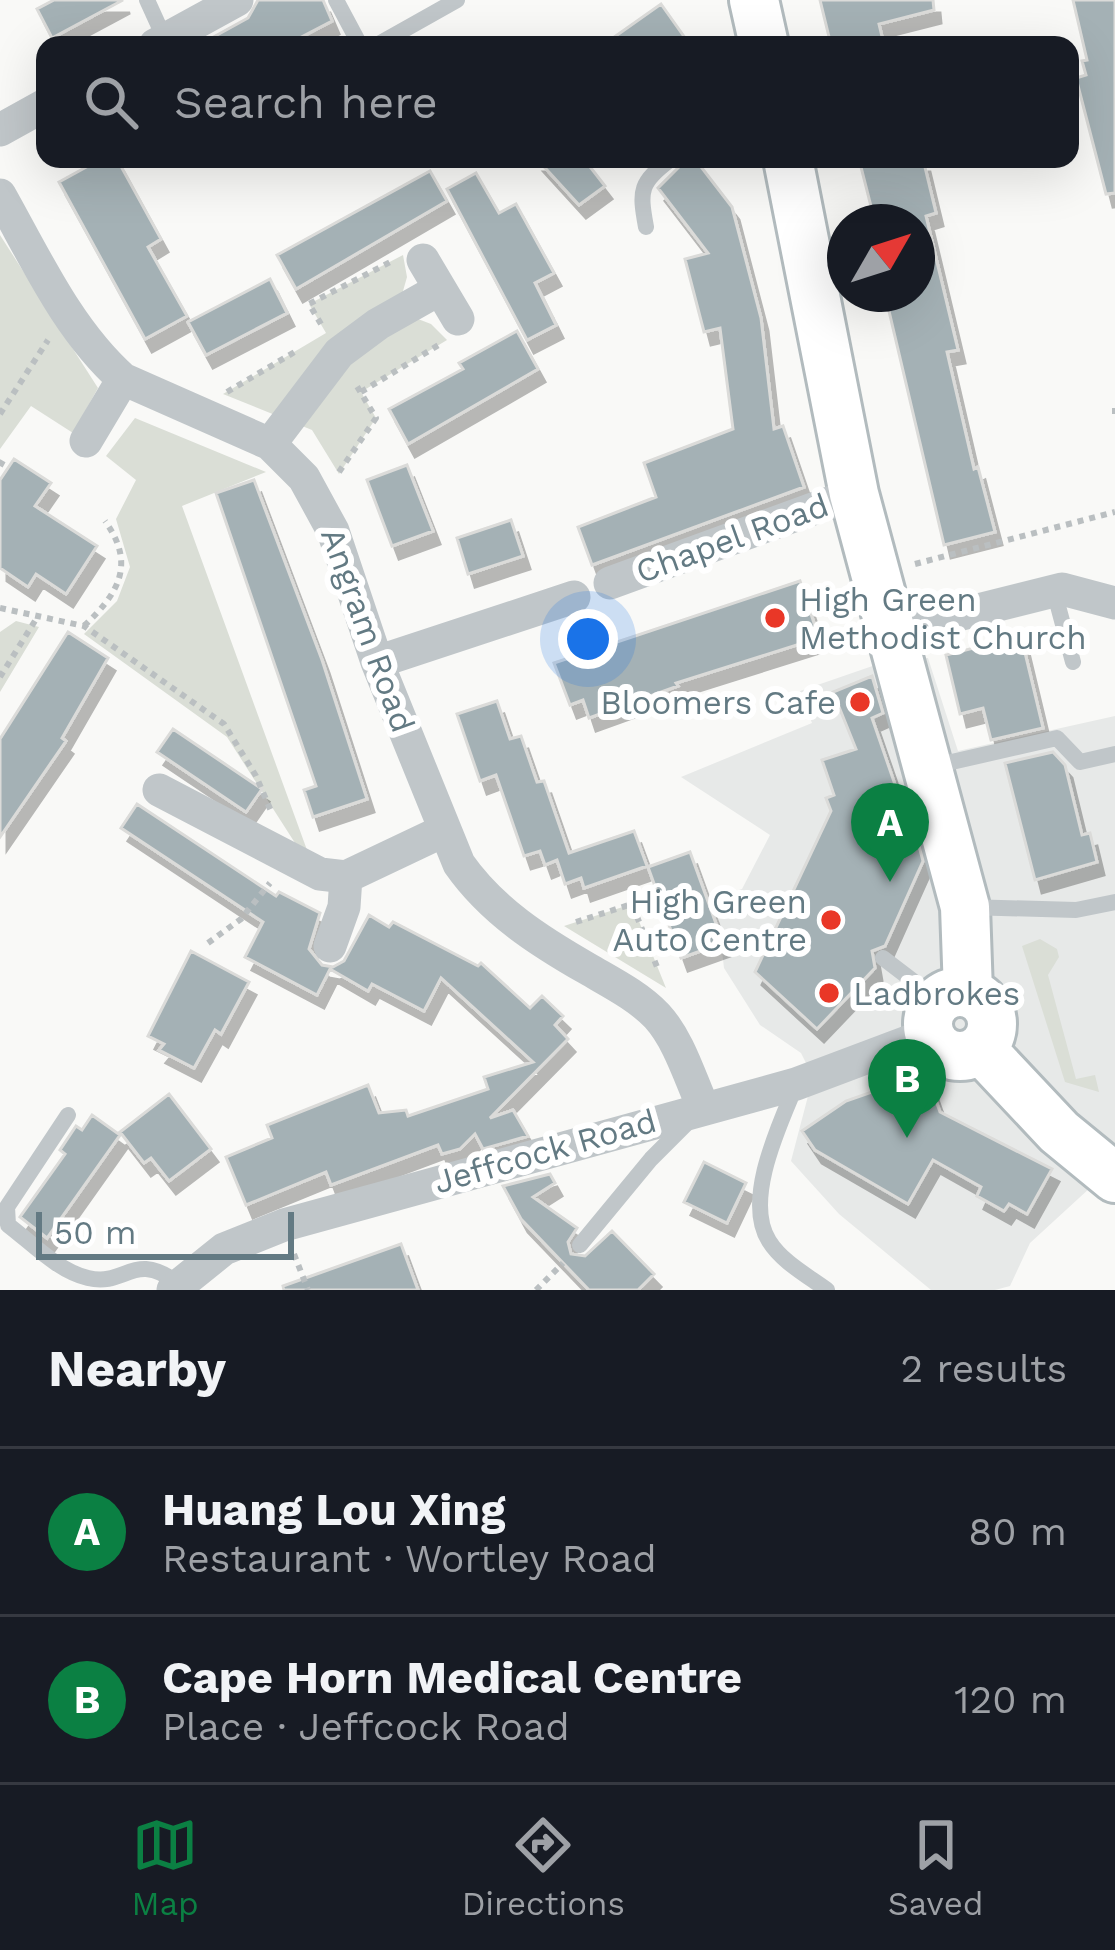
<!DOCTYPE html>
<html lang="en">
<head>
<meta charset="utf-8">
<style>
  body { margin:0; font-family:"Work Sans",sans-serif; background:#242831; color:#f1f3f6 }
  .compass { position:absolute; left:827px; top:204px; width:108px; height:108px; border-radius:50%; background:#171b24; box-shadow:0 12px 48px #0002; rotate:51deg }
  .scale { position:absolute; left:36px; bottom:30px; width:258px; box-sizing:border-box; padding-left:12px; border:6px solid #637a83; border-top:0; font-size:33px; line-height:42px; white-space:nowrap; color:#637a83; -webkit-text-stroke:9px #fff; paint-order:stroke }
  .you { position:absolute; left:588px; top:639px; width:42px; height:42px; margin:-30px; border:9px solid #fff; border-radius:50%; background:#1a73e8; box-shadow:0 0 0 18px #1a73e833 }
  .badge { display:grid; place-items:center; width:78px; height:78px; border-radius:50%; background:#0b8043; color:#fff; font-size:39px; font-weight:700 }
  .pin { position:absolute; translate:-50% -99px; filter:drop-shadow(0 3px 6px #0008) }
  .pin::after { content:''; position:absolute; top:63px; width:42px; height:36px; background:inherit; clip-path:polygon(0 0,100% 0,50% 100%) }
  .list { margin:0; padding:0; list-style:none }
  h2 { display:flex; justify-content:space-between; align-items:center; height:156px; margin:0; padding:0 48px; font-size:51px }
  h2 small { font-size:39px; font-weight:400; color:#9ea1a6 }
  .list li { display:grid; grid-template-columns:78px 1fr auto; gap:36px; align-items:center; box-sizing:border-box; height:168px; padding:0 48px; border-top:3px solid #363941 }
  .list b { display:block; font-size:45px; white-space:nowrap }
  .list p { margin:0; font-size:39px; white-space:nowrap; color:#9ea1a6 }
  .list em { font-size:39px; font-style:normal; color:#9ea1a6 }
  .icon { flex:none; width:66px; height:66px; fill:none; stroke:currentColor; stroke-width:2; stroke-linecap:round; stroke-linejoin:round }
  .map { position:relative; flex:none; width:1115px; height:1290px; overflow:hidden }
  .search { position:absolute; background:#171b24; box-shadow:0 12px 48px #0002; left:36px; right:36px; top:36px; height:132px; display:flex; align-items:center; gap:30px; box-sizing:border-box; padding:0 42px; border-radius:24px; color:#9ea1a6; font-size:45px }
  .sheet { height:492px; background:#171b24 }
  nav { display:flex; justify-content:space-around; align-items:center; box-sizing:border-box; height:168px; border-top:3px solid #363941; background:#171b24; font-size:33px; color:#9ea1a6 }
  nav a { display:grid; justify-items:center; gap:6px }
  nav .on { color:#0b8043 }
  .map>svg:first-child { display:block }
  .built { fill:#e7e9e8 }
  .green { fill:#daded6 }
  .building { fill:#a4b1b5; stroke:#dbdbd9; stroke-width:3; filter:url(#shadow) }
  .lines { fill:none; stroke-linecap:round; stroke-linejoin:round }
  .secondary-casing { stroke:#b2bbbe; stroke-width:54 }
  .path { stroke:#babfc1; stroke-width:6; stroke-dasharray:6 6; stroke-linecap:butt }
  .lane { stroke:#c0c6c9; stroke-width:16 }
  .street { stroke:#c0c6c9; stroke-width:33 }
  .secondary { stroke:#fff; stroke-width:48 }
  .poi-dot { fill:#e93727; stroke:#fff; stroke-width:4.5 }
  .labels { text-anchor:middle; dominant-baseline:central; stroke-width:12; stroke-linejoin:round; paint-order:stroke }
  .street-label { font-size:33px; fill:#637a83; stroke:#fff }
  .poi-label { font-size:33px; fill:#637a83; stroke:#fff; text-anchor:start }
</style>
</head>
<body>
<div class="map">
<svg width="1115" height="1290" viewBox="0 0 1115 1290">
  <defs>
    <filter id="shadow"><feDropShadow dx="7" dy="13" stdDeviation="0" flood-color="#0004"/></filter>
  </defs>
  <rect width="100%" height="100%" fill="#f9f9f7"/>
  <path class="built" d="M 928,658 L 958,751 L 1115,716 L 1115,1165 L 1030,1243 L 1010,1286 L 995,1290 L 931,1290 L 839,1214 L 791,1161 L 813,1077 L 801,1053 L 760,1025 L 724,968 L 716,898 L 742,889 L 770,835 L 681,777 L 812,723 L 800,691 L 887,661 Z"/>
  <path class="green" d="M 0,235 L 98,388 L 73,433 L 31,406 L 0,449 Z
    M 403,255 L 407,277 L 403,291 L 418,319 L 431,324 L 447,340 L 361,392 L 376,418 L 339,474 L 312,430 L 223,394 L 326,333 L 309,304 Z
    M 135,418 L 266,472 L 182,506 L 307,850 L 295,843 L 227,737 L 84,634 L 117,601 L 130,567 L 116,519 L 136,480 L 106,456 Z
    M 16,621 L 39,627 L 0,692 L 0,632 Z
    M 632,904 L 666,988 L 564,926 Z
    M 1040,939 L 1057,949 L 1059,957 L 1048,975 L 1076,1079 L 1095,1075 L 1099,1092 L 1065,1082 L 1022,946 Z"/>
  <path class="building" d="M 54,0 L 123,0 L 52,38 L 37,9 Z
    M 258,0 L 323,0 L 332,21 L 286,45 L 199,45 L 248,18 Z
    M 820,0 L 933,0 L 934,10 L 879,24 L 884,45 L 831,45 Z
    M 1073,0 L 1115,0 L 1115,193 L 1106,194 L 1076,78 L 1086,75 L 1082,61 L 1087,60 Z
    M 661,4 L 690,45 L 603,45 Z
    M 101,159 L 117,159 L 161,239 L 148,247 L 187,316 L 145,339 L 59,182 Z
    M 537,159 L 584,159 L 605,186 L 579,205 Z
    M 687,159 L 695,159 L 732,207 L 761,318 L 774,429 L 783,426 L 804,487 L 592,565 L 578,527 L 656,497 L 644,463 L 733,429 L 720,328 L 704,332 L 685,259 L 708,253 L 658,188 Z
    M 859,159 L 923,159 L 936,213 L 926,216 L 958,350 L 947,352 L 974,469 L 978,467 L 995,532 L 944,545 L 885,294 L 917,294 L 917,222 L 875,222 Z
    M 430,171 L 447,201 L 296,289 L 277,255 Z
    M 476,173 L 499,213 L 516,204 L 554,273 L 535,283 L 556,325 L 527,340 L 447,189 Z
    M 270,279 L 287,313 L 206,355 L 188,322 Z
    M 517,331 L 538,369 L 408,444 L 389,409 L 463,369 L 459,363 Z
    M 14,459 L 51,483 L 35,506 L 97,546 L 66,594 L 36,574 L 28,587 L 0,568 L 0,480 Z
    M 407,465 L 433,531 L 392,546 L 367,480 Z
    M 254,480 L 322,660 L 367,799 L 313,817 L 304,790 L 316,786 L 216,493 Z
    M 511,520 L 523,556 L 468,574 L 457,538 Z
    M 800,581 L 819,638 L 676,683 L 678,686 L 589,718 L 583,700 L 570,705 L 554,663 Z
    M 68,632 L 108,658 L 62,738 L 66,741 L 0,837 L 0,739 Z
    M 1021,636 L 1043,728 L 991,740 L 983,708 L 960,714 L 946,655 Z
    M 872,676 L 883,713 L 872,718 L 900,799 L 906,797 L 923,861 L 885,946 L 872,951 L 875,968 L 817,1029 L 755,972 L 831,811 L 826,798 L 834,795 L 822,760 L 856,749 L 833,692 Z
    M 497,701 L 510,739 L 521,736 L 537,782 L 544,781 L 569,853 L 634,831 L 647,866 L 584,888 L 581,878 L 565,884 L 557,860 L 545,865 L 540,851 L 524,856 L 496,775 L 480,781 L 457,714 Z
    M 173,729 L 262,789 L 246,812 L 157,752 Z
    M 1053,752 L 1065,765 L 1082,835 L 1090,833 L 1097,862 L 1035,880 L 1005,763 Z
    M 137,804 L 276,896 L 279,892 L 320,913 L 309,949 L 322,965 L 333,967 L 344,961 L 369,915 L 389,927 L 393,922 L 478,966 L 481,963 L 530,1008 L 542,996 L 563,1016 L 555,1025 L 568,1039 L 490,1118 L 513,1110 L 528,1136 L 483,1149 L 475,1134 L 460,1149 L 442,1154 L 438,1145 L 331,1185 L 326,1172 L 246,1205 L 226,1157 L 272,1138 L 267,1125 L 368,1085 L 379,1113 L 406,1110 L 408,1116 L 488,1089 L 484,1077 L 533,1062 L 441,978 L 424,1011 L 372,984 L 368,991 L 330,969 L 317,995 L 245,957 L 263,922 L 121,828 Z
    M 690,852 L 723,943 L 681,958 L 648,867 Z
    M 191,951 L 249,982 L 221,1034 L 215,1030 L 194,1068 L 159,1050 L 164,1044 L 148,1036 Z
    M 926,1073 L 940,1112 L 1052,1169 L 1027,1214 L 1009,1204 L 1004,1211 L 977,1196 L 981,1187 L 933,1160 L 908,1204 L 815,1150 L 802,1131 L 846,1101 Z
    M 169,1094 L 211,1149 L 169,1181 L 151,1158 L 144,1163 L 120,1132 Z
    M 92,1115 L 120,1135 L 47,1238 L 20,1217 L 65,1154 L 60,1150 L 76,1126 L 82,1130 Z
    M 704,1162 L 746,1183 L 727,1223 L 684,1202 Z
    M 550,1174 L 555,1183 L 533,1197 L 577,1228 L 568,1242 L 571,1254 L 585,1256 L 612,1231 L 654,1274 L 638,1290 L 589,1290 L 521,1219 L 503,1186 Z
    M 401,1244 L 418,1290 L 284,1290 L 283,1286 Z"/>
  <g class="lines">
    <g class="secondary-casing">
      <path id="secondary" d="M 754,0 L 764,45
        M 788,159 L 854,494 L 965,907 L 968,992
        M928 1024a32 32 0 1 1 64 0a32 32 0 1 1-64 0Z
        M 981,1049 L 1059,1132 L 1115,1178"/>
    </g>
    <path class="path" d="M 321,324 L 309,304 L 394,260
      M 227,392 L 298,350
      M 361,392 L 442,343
      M 1115,408 L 1115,419
      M 0,414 L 48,340
      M 0,466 L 5,457
      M 339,472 L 376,418 L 355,383
      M 915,564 L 1115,512
      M 0,608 L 84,626 L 224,724 L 256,776 L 271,811
      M 84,626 C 119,593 136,564 105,521
      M 0,677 L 38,616
      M 576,922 L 632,904 L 659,972
      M 208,943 L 241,919 L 270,883
      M 294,1254 L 308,1290
      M 536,1290 L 563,1263"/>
    <path class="lane" d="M 147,0 L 167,44
      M 336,0 L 360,45
      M 377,45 L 457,0
      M 646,227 C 639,189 640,183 671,159
      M 1054,591 L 1073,662
      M 934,766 L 1057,738 L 1080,762 L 1115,754
      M 966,907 L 1076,910 L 1115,902
      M 883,958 L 938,1000
      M 796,1085 C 780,1124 743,1200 769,1241 C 782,1262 808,1276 827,1290
      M 68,1115 L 7,1207 L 8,1225 C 32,1243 58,1271 88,1278 C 127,1287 132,1250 178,1283
      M 580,1245 L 651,1159 L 689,1121"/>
    <path class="street" d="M 155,45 L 237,0
      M 0,130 L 45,105
      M 0,195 C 36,259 68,330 123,379 L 270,444 L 304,478 L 333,531 L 377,662 L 459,864 C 492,911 539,941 588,969 C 612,983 638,996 657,1016 C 679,1040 690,1078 703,1107
      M 423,260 L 458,319
      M 86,441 L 123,379
      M 270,444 L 339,353 L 378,324 L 440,289
      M 610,583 L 854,494
      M 890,632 L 1062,589 L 1115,603
      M 377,662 L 574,597
      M 159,790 L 320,874 L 346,877 L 443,831
      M 330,946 L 344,907 L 346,877
      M 173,1290 L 224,1249 L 284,1225 L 796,1084 L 929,1034"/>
    <use href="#secondary" class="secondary"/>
  </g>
  <g class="poi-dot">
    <circle cx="775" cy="618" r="12"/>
    <circle cx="860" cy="702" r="12"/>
    <circle cx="831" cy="920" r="12"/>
    <circle cx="829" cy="993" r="12"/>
  </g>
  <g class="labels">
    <g class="street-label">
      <text transform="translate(732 538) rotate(-20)">Chapel Road</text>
      <text transform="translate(368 630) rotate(70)">Angram Road</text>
      <text transform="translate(545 1151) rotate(-16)">Jeffcock Road</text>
    </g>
    <g class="poi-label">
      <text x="799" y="599">High Green<tspan x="799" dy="38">Methodist Church</tspan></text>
      <text x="836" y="702" text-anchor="end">Bloomers Cafe</text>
      <text x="807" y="901" text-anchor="end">High Green<tspan x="807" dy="38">Auto Centre</tspan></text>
      <text x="853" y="993">Ladbrokes</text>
    </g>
  </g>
</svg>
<svg class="compass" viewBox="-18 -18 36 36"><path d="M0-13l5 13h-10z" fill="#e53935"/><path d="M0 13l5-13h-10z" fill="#9ea1a6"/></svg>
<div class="scale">50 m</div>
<div class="you"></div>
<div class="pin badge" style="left:890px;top:882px">A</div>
<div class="pin badge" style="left:907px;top:1138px">B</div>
<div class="search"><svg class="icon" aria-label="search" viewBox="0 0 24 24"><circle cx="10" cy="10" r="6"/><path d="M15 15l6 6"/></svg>Search here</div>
</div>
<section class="sheet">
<h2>Nearby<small>2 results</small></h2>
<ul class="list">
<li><span class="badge">A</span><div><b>Huang Lou Xing</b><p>Restaurant · Wortley Road</p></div><em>80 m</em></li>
<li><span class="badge">B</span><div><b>Cape Horn Medical Centre</b><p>Place · Jeffcock Road</p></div><em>120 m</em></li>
</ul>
</section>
<nav>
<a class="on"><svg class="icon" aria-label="map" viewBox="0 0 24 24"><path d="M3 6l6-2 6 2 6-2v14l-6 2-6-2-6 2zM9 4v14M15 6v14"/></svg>Map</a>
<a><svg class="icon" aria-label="directions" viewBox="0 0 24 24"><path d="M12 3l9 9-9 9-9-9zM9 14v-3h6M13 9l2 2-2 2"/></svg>Directions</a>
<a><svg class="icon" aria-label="saved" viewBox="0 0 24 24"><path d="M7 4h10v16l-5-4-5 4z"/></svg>Saved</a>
</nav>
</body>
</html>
